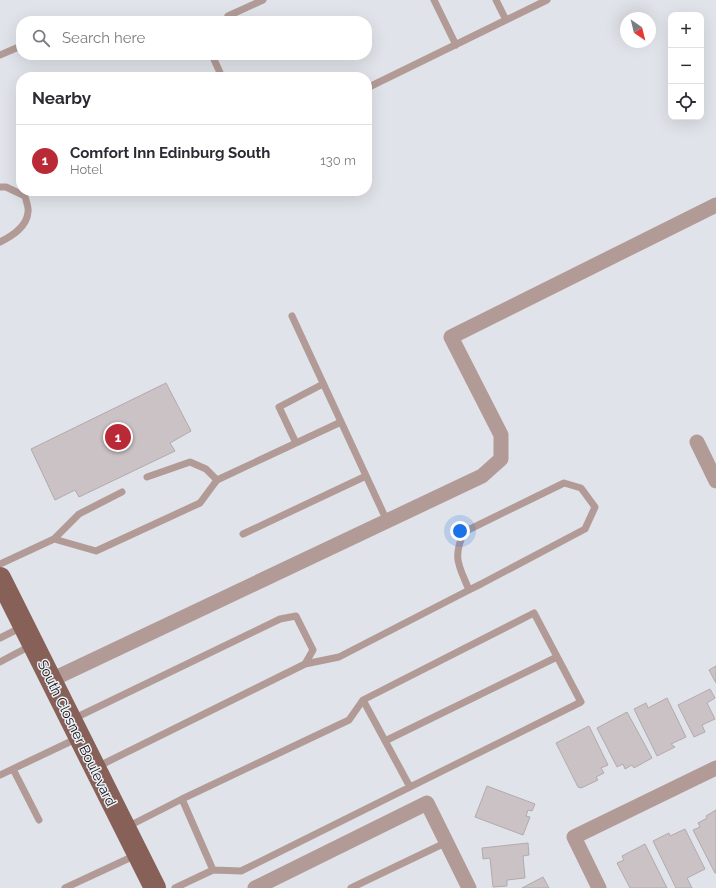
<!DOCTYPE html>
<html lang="en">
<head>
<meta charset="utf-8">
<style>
  body { margin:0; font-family:Raleway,sans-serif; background:#f2f2f3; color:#2b2b33 }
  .controls { position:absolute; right:12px; top:12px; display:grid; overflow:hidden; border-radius:8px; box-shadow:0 4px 16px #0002 }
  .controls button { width:36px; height:36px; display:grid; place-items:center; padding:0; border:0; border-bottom:1px solid #e1e1e2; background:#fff; color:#2b2b33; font:20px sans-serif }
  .compass { position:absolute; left:620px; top:12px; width:36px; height:36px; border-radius:50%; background:#fff; box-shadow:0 4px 16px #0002; rotate:145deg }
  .you { position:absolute; left:460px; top:531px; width:14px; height:14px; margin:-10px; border:3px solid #fff; border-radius:50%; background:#1a73e8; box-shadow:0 0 0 6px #1a73e833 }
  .badge { display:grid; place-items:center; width:26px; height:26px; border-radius:50%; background:#ba2936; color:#fff; font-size:13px; font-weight:700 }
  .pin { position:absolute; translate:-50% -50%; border:2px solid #fff; box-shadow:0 1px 4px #0006 }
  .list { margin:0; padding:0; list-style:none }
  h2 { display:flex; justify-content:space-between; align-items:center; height:52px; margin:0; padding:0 16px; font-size:17px }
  h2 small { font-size:13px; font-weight:400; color:#7c7c81 }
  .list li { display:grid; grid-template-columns:26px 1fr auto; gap:12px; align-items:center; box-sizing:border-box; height:72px; padding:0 16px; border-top:1px solid #e1e1e2 }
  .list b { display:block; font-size:15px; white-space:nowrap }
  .list p { margin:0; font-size:13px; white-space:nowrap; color:#7c7c81 }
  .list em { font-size:13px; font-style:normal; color:#7c7c81 }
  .icon { flex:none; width:22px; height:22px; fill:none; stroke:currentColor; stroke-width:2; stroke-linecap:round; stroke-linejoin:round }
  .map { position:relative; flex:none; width:716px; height:888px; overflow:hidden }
  .search { position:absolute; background:#fff; box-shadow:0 4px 16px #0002; left:16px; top:16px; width:356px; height:44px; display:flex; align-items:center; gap:10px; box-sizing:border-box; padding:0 14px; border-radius:16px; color:#7c7c81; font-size:15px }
  .panel { position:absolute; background:#fff; box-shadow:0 4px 16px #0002; left:16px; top:72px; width:356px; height:124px; border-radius:16px }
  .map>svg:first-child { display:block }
  .building { fill:#cac2c5; stroke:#b2aaad }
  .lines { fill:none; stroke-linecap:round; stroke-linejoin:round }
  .lane { stroke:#b29b96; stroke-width:7 }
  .street { stroke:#b29b96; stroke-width:15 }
  .primary { stroke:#876057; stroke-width:22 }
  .labels { text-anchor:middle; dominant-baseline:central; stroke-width:3; stroke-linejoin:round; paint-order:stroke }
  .street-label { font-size:14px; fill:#121215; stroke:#edf0f6 }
</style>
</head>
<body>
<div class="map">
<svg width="716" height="888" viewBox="0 0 716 888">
  <rect width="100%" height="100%" fill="#e0e3e9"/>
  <path class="building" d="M 166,383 L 191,431 L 170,443 L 175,451 L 79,497 L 75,490 L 55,500 L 31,449 Z
    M 716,666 L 716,683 L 709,670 Z
    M 710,689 L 715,698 L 707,703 L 715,719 L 702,725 L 705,732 L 694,737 L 678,705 Z
    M 667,698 L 686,737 L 671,744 L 675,747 L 657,756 L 634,709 L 646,703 L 648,708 Z
    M 627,712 L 652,758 L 634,768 L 632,765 L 625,769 L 623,764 L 617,767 L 597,728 Z
    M 589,726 L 608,765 L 601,768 L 604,773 L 596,777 L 598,780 L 581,788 L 578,787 L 556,743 Z
    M 487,786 L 535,804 L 532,811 L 528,810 L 526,816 L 530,817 L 523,835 L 475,817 Z
    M 716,810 L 716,873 L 715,873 L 693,830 L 700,827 L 698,823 L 707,818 L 706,816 Z
    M 685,829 L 705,869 L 687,878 L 692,888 L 676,888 L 653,841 L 669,833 L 670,836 Z
    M 528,843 L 529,855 L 523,856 L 525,878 L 507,880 L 507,886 L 493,887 L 490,858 L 483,859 L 482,848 Z
    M 645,844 L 667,888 L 630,888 L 617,863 L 624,860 L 622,856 Z
    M 543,877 L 549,888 L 522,888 Z"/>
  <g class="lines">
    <path class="lane" d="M 434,0 L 456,45
      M 506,20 L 547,0
      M 225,21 L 228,16 L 263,0
      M 0,55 L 21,46
      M 212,55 L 222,77
      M 367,88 L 506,20 L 496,0
      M 0,187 L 6,187 L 25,196 C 26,201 29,208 28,212 C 27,227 12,236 0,242
      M 292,316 L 387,521
      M 296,443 L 279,407 L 323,384
      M 147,477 L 190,462 L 206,469 L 217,480
      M 243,534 L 366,476
      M 54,539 L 79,514 L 122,492
      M 0,564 L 54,539 L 96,551 L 200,503 L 217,480 L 341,422
      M 0,638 L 22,627
      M 0,662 L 32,645
      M 305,664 L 339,657 L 469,590 L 481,584 L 585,529 L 595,507 L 581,488 L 564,483 L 464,532 C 452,559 459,565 469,590
      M 363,700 L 410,787
      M 73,719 L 280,619 L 296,616 L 313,650 L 305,664 L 97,767
      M 385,741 L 557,657
      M 13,769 L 39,820
      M 0,775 L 78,738
      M 182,799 L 349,720 L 363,700 L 534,613 L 581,702 L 241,871 L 213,870
      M 127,827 L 182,799 L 213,870 L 175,888
      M 65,888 L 136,855
      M 351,888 L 447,842"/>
    <path class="street" d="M 697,442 L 716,481
      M 51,680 L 482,476 L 501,459 L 501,435 L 451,337 L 716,205
      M 255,888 L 427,803 L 469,888
      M 599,888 L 574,837 L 716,768"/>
    <path class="primary" d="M 0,578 L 155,888"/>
  </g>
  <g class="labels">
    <g class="street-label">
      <text transform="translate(77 733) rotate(64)">South Closner Boulevard</text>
    </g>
  </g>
</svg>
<div class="controls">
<button>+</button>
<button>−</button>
<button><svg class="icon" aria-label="locate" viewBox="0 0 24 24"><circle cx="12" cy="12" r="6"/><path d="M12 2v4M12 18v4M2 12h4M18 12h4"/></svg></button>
</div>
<svg class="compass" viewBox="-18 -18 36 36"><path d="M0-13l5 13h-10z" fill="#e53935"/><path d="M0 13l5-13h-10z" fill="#7c7c81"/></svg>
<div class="you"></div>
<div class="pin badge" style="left:118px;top:437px">1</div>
<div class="search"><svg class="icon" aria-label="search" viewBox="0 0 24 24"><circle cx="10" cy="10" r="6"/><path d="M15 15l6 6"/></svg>Search here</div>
<section class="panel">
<h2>Nearby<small></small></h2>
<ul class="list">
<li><span class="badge">1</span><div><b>Comfort Inn Edinburg South</b><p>Hotel</p></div><em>130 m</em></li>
</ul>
</section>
</div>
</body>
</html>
